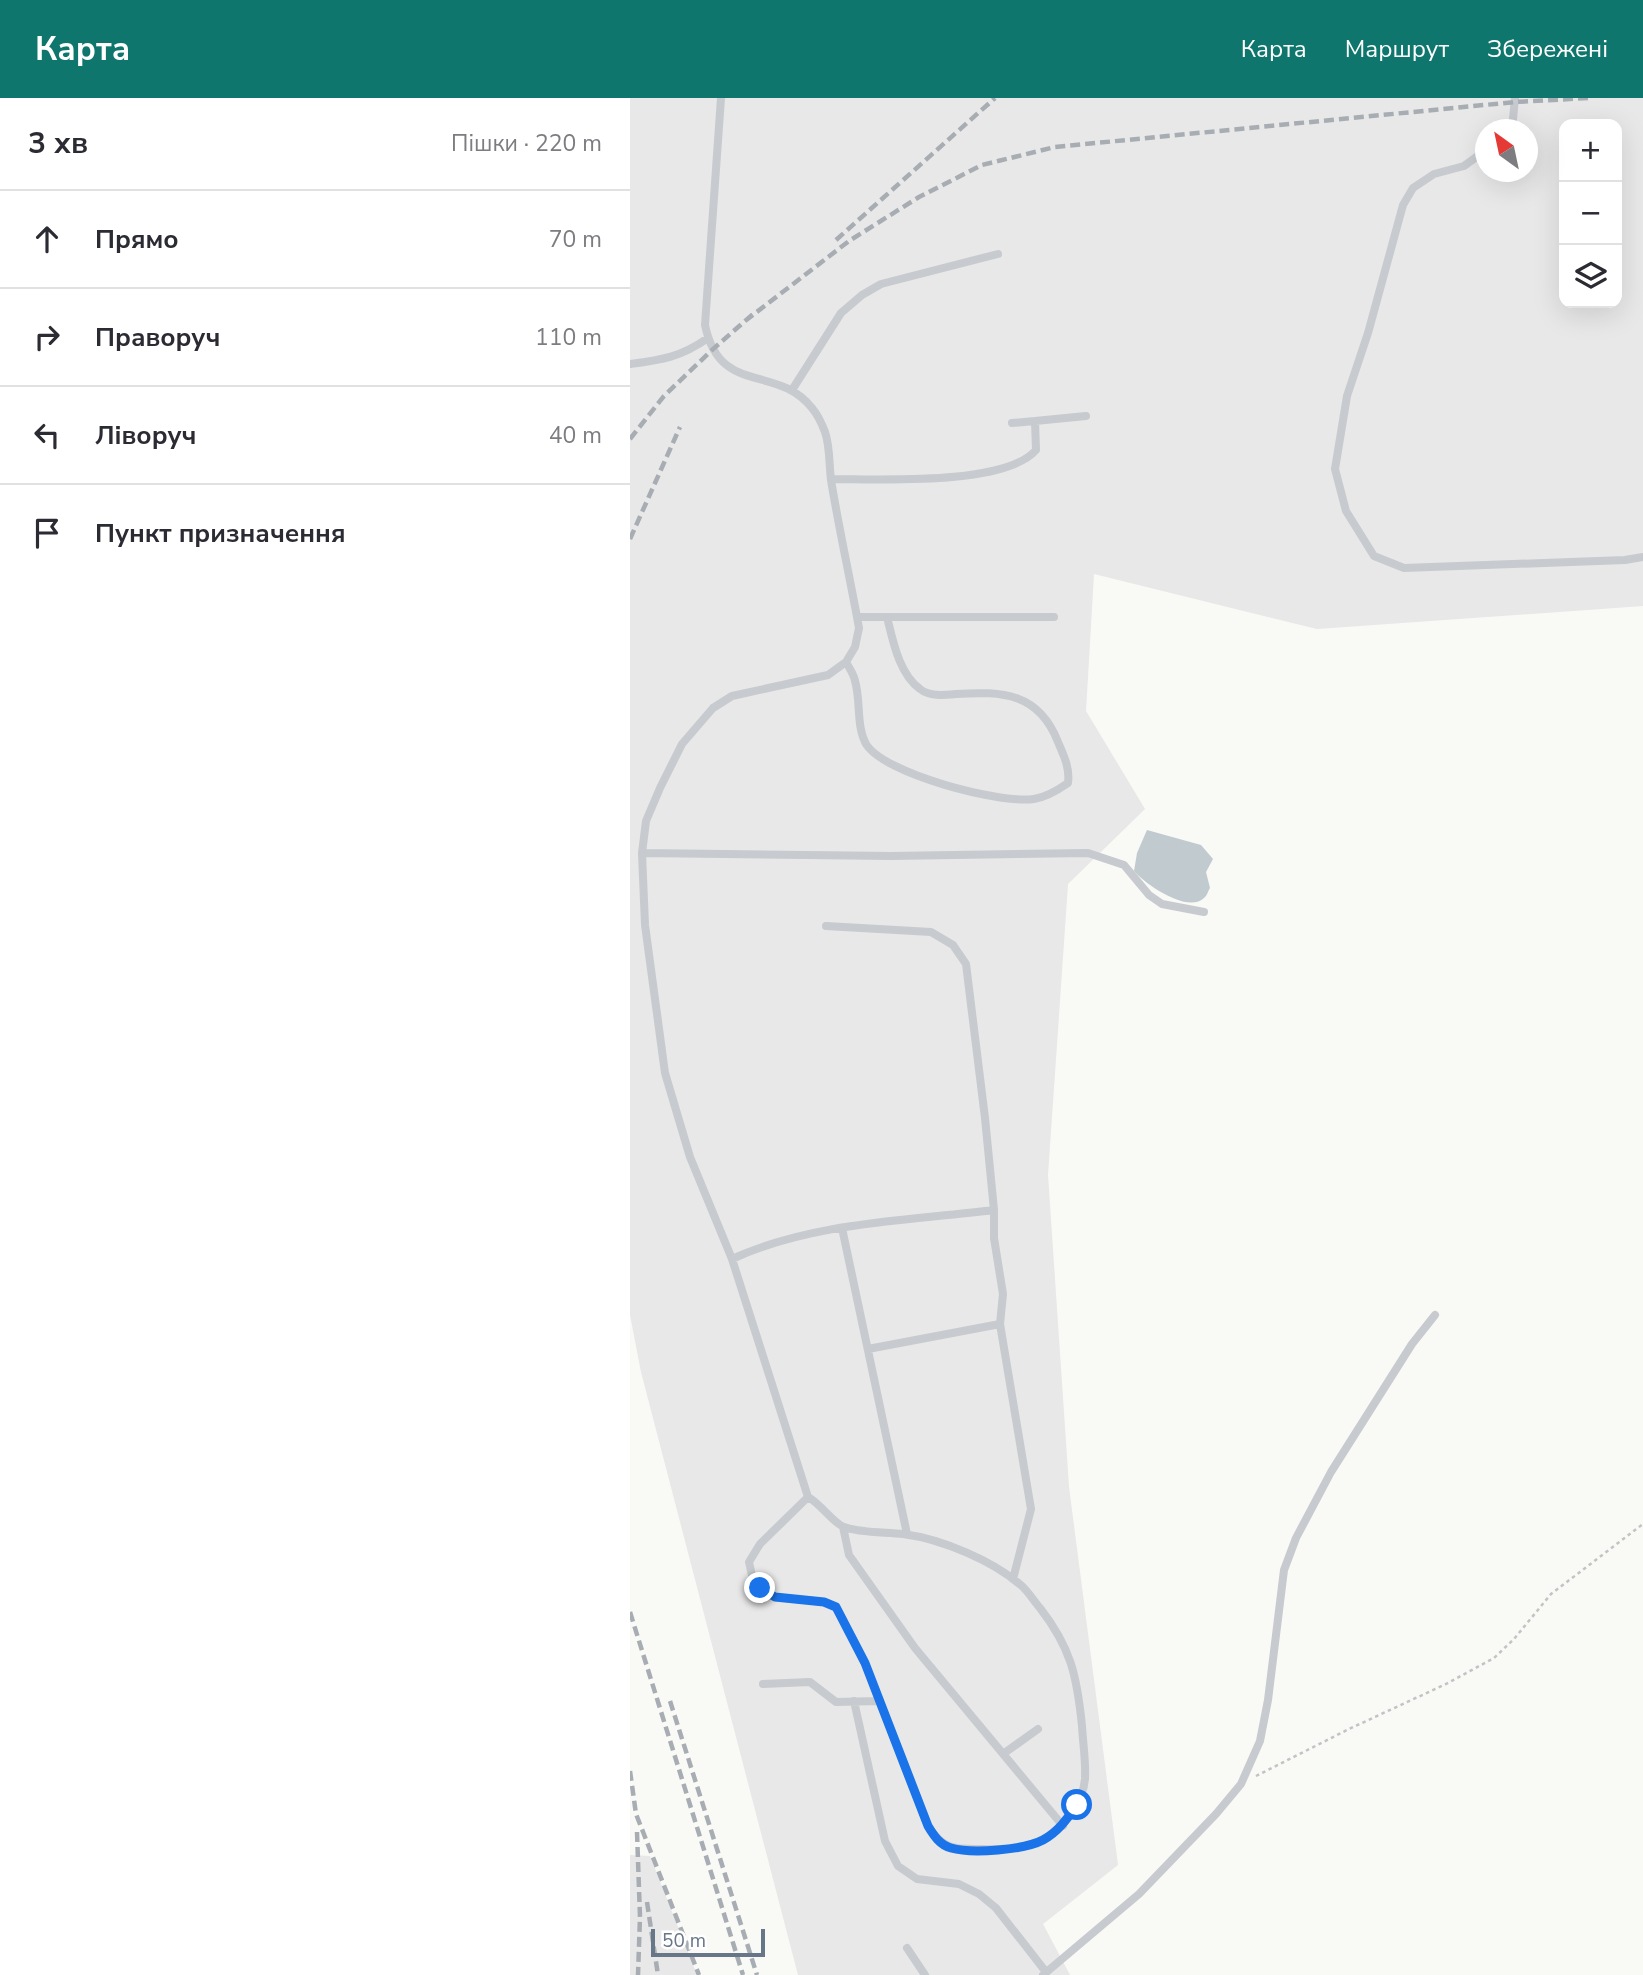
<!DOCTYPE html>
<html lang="uk">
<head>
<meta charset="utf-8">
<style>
  body { margin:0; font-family:"Nunito Sans",sans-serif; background:#f2f2f3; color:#2b2b33 }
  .controls { position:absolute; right:21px; top:21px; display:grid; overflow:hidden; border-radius:14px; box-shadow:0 7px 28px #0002 }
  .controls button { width:63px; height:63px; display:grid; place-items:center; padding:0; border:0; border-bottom:2px solid #e1e1e2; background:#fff; color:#2b2b33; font:35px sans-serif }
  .compass { position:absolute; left:845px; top:21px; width:63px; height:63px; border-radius:50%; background:#fff; box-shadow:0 7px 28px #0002; rotate:327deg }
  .scale { position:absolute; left:21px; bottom:18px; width:114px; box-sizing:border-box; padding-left:7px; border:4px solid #687787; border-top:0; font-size:19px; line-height:24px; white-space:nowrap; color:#687787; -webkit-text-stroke:5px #fff; paint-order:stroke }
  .stop { position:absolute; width:21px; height:21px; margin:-16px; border:5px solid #1a73e8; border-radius:50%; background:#fff }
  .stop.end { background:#1a73e8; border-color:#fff; box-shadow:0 2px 7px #0008 }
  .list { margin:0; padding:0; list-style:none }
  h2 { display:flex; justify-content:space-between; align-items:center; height:91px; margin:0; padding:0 28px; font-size:30px }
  h2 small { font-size:23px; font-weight:400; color:#7c7c81 }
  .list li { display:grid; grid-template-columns:46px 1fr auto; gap:21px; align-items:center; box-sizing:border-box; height:98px; padding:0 28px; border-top:2px solid #e1e1e2 }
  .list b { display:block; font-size:26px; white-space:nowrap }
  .list em { font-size:23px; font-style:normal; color:#7c7c81 }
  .icon { flex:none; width:38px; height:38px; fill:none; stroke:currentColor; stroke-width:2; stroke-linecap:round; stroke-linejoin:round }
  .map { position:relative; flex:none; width:1013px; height:1877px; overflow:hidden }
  header { display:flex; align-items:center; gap:42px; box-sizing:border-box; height:98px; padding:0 35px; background:#0f766e; color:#fff }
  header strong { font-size:33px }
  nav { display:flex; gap:38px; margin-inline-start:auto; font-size:24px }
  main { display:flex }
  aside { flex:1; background:#fff }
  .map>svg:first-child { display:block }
  .built { fill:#e7e8e7; fill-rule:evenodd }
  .water { fill:#c1cacf }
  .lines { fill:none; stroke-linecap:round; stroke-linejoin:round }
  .path { stroke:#c1c3c5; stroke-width:2.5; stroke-dasharray:3.5 3.5; stroke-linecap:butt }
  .service { stroke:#c7cace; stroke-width:8 }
  .rail { stroke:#a7adb3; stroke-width:4.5; stroke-dasharray:10 5; stroke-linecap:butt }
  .route { stroke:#1a73e8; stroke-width:9 }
</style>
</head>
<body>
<header>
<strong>Карта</strong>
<nav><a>Карта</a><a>Маршрут</a><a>Збережені</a></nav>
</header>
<main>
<aside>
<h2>3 хв<small>Пішки · 220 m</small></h2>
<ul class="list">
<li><svg class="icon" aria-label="ahead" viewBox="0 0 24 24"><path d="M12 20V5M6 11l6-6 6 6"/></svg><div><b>Прямо</b></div><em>70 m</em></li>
<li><svg class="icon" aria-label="right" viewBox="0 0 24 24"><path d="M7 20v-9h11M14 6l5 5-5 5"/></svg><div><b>Праворуч</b></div><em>110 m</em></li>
<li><svg class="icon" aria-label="left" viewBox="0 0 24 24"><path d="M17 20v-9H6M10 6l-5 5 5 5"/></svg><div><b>Ліворуч</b></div><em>40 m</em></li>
<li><svg class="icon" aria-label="arrive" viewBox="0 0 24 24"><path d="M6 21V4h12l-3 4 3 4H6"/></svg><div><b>Пункт призначення</b></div></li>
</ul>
</aside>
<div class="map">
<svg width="1013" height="1877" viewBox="0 0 1013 1877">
  <rect width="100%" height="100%" fill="#f9f9f6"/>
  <path class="built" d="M 0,0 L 1013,0 L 1013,508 L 687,531 L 464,476 L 456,613 L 515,711 L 438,786 L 418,1077 L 439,1389 L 488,1767 L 413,1826 L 440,1877 L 168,1877 L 11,1274 L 0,1217 ZM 934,26 L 987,26 L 987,205 L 934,205 ZM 856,32 L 898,32 L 898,74 L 856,74 Z
    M 0,1757 L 20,1758 L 67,1877 L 0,1877 Z"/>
  <path class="water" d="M 517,732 L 571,747 L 583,761 L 576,774 L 580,790 C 578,793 577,798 574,800 C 558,816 515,786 504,773 L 507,755 Z"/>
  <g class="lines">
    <path class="path" d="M 626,1678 L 719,1631 L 816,1586 L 864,1560 L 884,1541 L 921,1496 L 1013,1426"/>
    <path class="service" d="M 91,0 L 75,227 C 90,299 146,265 182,310 C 187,316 192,326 195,334 C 200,348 199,366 201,382 C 209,431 220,480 229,530 L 225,549 L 216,564 L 198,577 L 102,598 L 83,610 L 52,646 L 30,690 L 16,723 L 12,755 L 15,827 L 35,975 L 60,1059 L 102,1161 L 178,1399 C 191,1406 203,1425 214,1429 C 230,1435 256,1434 273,1436 C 312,1441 364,1463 393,1489 C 399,1495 404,1503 410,1510 C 441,1550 447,1578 452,1628 C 453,1646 456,1664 455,1681 C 454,1693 448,1706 441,1716 C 419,1747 389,1753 352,1751 C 326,1751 314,1753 298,1728 L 235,1565 L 206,1509 L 194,1504 L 145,1499 L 139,1497 L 123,1482 L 119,1464 L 130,1446 L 178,1399
      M 879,32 L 883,21 L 885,0
      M 856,52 L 834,68 L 804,76 L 783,90 L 773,107 L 738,235 L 717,298 L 705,371 L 716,413 L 744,458 L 774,470 L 995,462 L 1013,459
      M 0,266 C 32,262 51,259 78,240
      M 162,292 L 211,215 L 232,197 L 251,186 L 368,156
      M 382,325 L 405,323
      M 201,381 C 248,381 375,388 406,352 L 405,323 L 456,318
      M 227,519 L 424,519
      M 216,564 C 219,570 224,576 225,583 C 231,603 226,628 236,646 C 254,676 370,706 404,701 C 417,699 428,692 438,685 C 440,670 434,658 428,644 C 409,595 373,593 326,596 C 315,597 300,599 290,591 C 269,576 263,543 257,519
      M 12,755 L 261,758 L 458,755 L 494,767 L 519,797 L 532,806 L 574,814
      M 196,828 L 301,834 L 323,847 L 336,866 L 355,1020 L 364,1112 L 364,1140 L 373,1196 L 370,1226 L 238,1251
      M 212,1130 L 277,1436
      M 102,1161 C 183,1124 276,1123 364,1112
      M 370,1226 L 401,1411 L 383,1481
      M 213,1429 L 219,1457 L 285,1550 L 433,1728
      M 133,1586 L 180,1584 L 206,1604 L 250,1603
      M 224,1603 L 255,1743 L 268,1768 L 287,1781 L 329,1786 L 349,1796 L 366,1810 L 416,1874
      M 373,1656 L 408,1631
      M 277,1850 L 295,1877
      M 413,1877 L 509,1796 L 586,1716 L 611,1686 L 630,1643 L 638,1602 L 654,1472 L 666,1440 L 701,1374 L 782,1246 L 805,1217"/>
    <path class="rail" d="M 206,142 L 365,0
      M 115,223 L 219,143 L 289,99 L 352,67 L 425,49 L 885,4 L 959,0
      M 0,341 L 34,298 L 82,252 L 123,216
      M 0,441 L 50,329
      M 0,1514 L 113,1877
      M 40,1603 L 127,1877
      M 0,1673 L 6,1716 L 69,1877
      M 7,1734 L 10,1819 L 8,1877
      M 17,1804 L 28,1877"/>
  </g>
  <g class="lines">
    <path class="route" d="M 130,1490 L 145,1499 L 194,1504 L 206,1509 L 235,1565 L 298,1728 C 304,1738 310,1747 321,1750 C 342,1756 394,1752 413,1742 C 428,1734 437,1721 447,1707"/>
  </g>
</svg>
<div class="controls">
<button>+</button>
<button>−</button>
<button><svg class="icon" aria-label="layers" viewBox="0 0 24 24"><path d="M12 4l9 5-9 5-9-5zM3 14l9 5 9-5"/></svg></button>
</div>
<svg class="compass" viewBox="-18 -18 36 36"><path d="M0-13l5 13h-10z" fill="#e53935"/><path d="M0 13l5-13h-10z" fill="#7c7c81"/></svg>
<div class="scale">50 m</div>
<div class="stop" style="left:447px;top:1707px"></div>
<div class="stop end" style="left:130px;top:1490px"></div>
</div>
</main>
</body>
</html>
